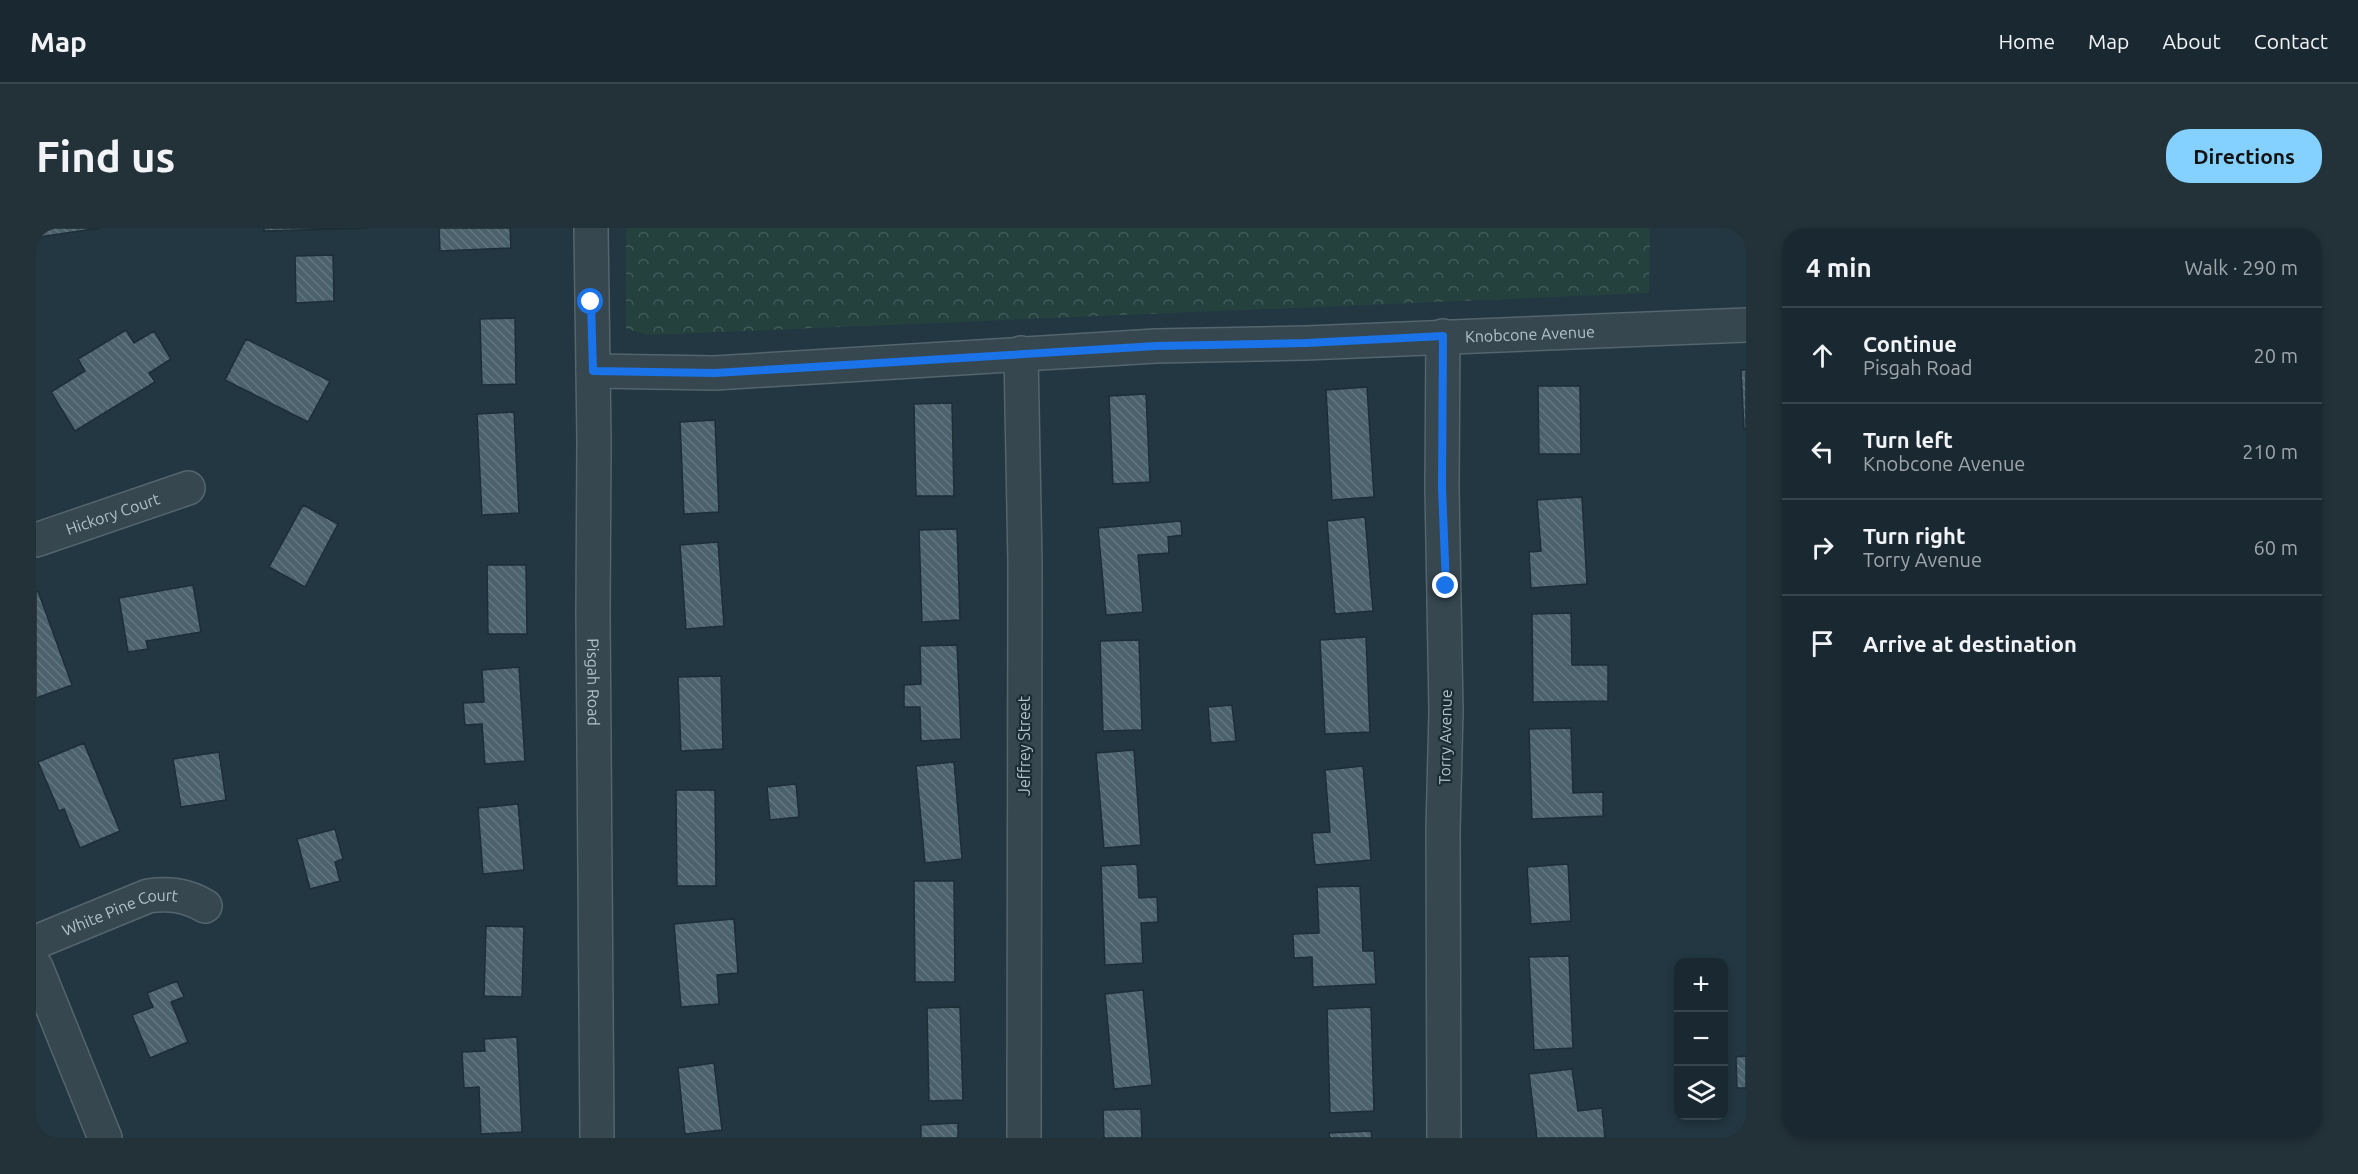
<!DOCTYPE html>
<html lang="en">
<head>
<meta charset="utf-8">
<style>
  body { margin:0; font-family:Ubuntu,sans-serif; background:#233139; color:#f1f3f6 }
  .controls { position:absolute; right:18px; bottom:18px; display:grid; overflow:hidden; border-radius:12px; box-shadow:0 3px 9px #0003 }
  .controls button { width:54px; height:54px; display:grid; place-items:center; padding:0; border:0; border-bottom:2px solid #38454d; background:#1a2931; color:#f1f3f6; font:30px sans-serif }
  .stop { position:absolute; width:18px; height:18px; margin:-14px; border:4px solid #1a73e8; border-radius:50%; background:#fff }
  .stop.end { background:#1a73e8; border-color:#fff; box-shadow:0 2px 6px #0008 }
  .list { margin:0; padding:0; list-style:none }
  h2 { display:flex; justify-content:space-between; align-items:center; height:78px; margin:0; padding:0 24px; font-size:26px }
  h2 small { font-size:20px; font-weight:400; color:#9fa6ab }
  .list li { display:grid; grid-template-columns:39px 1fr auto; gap:18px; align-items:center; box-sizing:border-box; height:96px; padding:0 24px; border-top:2px solid #38454d }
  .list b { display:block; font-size:22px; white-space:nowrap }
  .list p { margin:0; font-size:20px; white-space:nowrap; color:#9fa6ab }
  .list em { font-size:20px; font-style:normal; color:#9fa6ab }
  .icon { flex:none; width:33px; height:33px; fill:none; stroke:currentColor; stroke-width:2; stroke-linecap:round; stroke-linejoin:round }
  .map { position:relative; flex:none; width:1710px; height:910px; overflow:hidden; border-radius:24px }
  header { display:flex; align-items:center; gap:36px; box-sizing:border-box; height:84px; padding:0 30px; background:#1a2931; border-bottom:2px solid #38454d }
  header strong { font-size:28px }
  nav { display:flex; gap:33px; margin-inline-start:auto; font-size:21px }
  .intro { display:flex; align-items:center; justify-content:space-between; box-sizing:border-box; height:144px; padding:0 36px }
  h1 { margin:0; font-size:42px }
  .button { padding:15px 27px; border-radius:24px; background:#84d1ff; color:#111; font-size:21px; font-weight:700 }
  main { display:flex; gap:36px; padding:0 36px }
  aside { flex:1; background:#1a2931; border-radius:24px; box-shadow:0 3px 9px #0003 }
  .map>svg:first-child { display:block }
  .forest { fill:url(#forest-crowns) }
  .building { fill:url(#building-back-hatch); stroke:#1d2e37; stroke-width:1.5 }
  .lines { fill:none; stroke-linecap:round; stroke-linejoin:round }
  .minor-casing { stroke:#54656e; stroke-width:36 }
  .minor { stroke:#364750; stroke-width:33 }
  .route { stroke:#1a73e8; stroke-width:8 }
  .labels { text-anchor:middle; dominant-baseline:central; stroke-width:4.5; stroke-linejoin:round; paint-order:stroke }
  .street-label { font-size:16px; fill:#b2c2cb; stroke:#1b2c35 }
</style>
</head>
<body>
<header>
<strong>Map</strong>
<nav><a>Home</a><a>Map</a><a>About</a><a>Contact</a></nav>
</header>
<div class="intro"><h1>Find us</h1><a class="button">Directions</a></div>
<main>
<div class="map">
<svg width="1710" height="910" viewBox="0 0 1710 910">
  <defs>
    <pattern id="forest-crowns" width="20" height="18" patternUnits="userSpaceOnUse" patternTransform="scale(1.5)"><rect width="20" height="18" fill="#24413e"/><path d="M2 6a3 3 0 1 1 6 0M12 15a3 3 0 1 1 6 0" fill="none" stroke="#415b59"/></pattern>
    <pattern id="building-back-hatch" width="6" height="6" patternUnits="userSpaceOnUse" patternTransform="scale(1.5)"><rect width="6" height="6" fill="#4b616c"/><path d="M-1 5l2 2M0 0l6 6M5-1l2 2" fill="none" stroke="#637680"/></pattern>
  </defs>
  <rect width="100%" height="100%" fill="#223741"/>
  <path class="forest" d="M 590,0 L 1614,0 L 1613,65 L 613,107 L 590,101 Z"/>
  <path class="building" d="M 2,0 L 64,0 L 3,9 Z
    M 228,0 L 332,0 L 228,3 Z
    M 403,0 L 474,0 L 475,20 L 404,23 Z
    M 297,27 L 298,73 L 260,75 L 259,28 Z
    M 479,90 L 480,156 L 446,157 L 444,91 Z
    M 90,102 L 98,115 L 118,103 L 135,131 L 113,145 L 119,154 L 39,203 L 15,164 L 49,143 L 42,131 Z
    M 210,111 L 294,153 L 272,194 L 189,152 Z
    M 1705,142 L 1710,142 L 1710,201 L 1708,201 Z
    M 1502,158 L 1544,158 L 1545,226 L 1503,226 Z
    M 1331,159 L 1338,269 L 1296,272 L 1290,162 Z
    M 1110,166 L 1114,254 L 1077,256 L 1073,168 Z
    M 916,175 L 918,268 L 880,268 L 878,176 Z
    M 478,184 L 483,285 L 446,287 L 441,186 Z
    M 679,192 L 683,284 L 648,286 L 644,194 Z
    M 1546,269 L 1551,356 L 1495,360 L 1493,324 L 1505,323 L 1501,272 Z
    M 267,277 L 302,296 L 269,359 L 233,339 Z
    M 1329,289 L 1337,383 L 1299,386 L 1291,293 Z
    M 1145,293 L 1146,307 L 1132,309 L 1133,325 L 1102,327 L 1107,384 L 1070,387 L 1062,300 Z
    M 921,301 L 924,392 L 886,394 L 883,302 Z
    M 682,314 L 688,398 L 650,401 L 644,317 Z
    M 451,337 L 490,337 L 491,406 L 452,406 Z
    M 157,357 L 165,404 L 110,413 L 112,421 L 92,424 L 83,370 Z
    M 2,363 L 36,457 L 0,470 L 0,364 Z
    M 1535,385 L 1536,437 L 1572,437 L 1572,473 L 1497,474 L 1496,386 Z
    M 1330,409 L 1334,504 L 1289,506 L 1284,412 Z
    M 1103,412 L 1106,502 L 1067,503 L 1064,413 Z
    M 921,417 L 925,511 L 885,513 L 884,479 L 868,479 L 868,457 L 885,456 L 884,418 Z
    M 483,439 L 489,533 L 449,536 L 446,496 L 429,497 L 427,475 L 448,474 L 446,442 Z
    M 685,448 L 687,521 L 645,523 L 642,449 Z
    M 1196,477 L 1200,513 L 1175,515 L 1172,479 Z
    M 1535,500 L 1537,565 L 1567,564 L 1567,588 L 1496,591 L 1493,501 Z
    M 48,515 L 84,603 L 44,620 L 28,581 L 23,583 L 2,534 Z
    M 1098,522 L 1105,617 L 1068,620 L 1060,525 Z
    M 183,524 L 190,572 L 145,579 L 137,531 Z
    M 918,534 L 926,631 L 889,635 L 880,538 Z
    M 1327,538 L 1335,632 L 1279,637 L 1276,605 L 1294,604 L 1289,542 Z
    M 760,556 L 763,589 L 734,592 L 731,559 Z
    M 640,562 L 679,562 L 680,658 L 641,658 Z
    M 482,576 L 488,642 L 447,646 L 442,580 Z
    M 299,601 L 307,631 L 299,634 L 304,653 L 274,661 L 261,611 Z
    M 1101,636 L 1103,670 L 1121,669 L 1122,694 L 1105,695 L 1107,735 L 1069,737 L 1065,638 Z
    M 1532,636 L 1535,693 L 1495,696 L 1491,639 Z
    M 878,653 L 918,653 L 919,754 L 879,754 Z
    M 1324,658 L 1327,723 L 1338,723 L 1340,756 L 1277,759 L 1276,729 L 1258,730 L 1257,706 L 1283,705 L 1281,659 Z
    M 698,691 L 702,745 L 681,747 L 683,776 L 645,779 L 638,696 Z
    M 450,698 L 488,699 L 486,769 L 448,768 Z
    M 1533,728 L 1537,820 L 1498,822 L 1493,729 Z
    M 141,753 L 148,769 L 135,774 L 152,814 L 114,830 L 96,787 L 117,779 L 111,765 Z
    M 1107,762 L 1116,857 L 1078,861 L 1069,766 Z
    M 924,779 L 927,872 L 893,873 L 891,780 Z
    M 1335,779 L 1338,883 L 1294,885 L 1291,781 Z
    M 481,809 L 486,904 L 445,906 L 443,859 L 428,860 L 426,824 L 449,823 L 448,811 Z
    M 1710,828 L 1710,860 L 1701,860 L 1700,829 Z
    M 678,835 L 686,902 L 649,906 L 642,840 Z
    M 1536,841 L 1542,883 L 1566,880 L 1569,910 L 1501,910 L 1493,846 Z
    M 1105,881 L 1106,910 L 1068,910 L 1067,882 Z
    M 922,895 L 922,910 L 885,910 L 885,897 Z
    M 1335,903 L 1336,910 L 1294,910 L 1293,905 Z"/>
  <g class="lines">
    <g class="minor-casing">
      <g id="minor">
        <path id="s1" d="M 555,0 L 558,212 L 557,386 L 561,910"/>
        <path d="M 1407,108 L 1406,260 L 1410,483 L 1407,602 L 1408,910"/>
        <path d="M 985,125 L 989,336 L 988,910"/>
        <path id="s2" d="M 557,143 L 679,145 L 1120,118 L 1270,115 L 1710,97"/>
        <path id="s3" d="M 0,312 L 152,260"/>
        <path id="s4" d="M 0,714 L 112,668 C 133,665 150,667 169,678"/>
        <path d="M 0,739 L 69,910"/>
      </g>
    </g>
    <use href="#minor" class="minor"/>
  </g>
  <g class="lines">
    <path class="route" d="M 555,74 L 557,143 L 679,145 L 1120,118 L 1270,115 L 1407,108 L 1406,260 L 1410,358"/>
  </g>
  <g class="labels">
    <g class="street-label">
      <text stroke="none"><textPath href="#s2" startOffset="938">Knobcone Avenue</textPath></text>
      <text stroke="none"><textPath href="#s3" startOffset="81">Hickory Court</textPath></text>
      <text stroke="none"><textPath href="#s1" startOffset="454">Pisgah Road</textPath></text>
      <text transform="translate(1409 509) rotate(-89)">Torry Avenue</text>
      <text transform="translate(988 518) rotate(-90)">Jeffrey Street</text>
      <text stroke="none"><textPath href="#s4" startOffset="90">White Pine Court</textPath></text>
    </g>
  </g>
</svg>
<div class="controls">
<button>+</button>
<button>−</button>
<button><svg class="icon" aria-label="layers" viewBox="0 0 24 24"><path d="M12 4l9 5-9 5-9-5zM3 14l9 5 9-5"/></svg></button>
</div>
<div class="stop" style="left:555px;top:74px"></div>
<div class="stop end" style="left:1410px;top:358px"></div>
</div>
<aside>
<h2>4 min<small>Walk · 290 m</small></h2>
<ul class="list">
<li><svg class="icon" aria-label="ahead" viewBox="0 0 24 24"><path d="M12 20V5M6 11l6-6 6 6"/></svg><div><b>Continue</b><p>Pisgah Road</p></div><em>20 m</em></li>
<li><svg class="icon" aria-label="left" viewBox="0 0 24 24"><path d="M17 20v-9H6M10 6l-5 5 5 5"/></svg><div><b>Turn left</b><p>Knobcone Avenue</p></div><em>210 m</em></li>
<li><svg class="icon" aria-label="right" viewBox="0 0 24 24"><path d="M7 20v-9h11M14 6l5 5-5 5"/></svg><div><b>Turn right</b><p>Torry Avenue</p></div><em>60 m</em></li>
<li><svg class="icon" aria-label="arrive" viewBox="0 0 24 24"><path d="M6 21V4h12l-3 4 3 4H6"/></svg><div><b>Arrive at destination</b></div></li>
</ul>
</aside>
</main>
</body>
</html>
